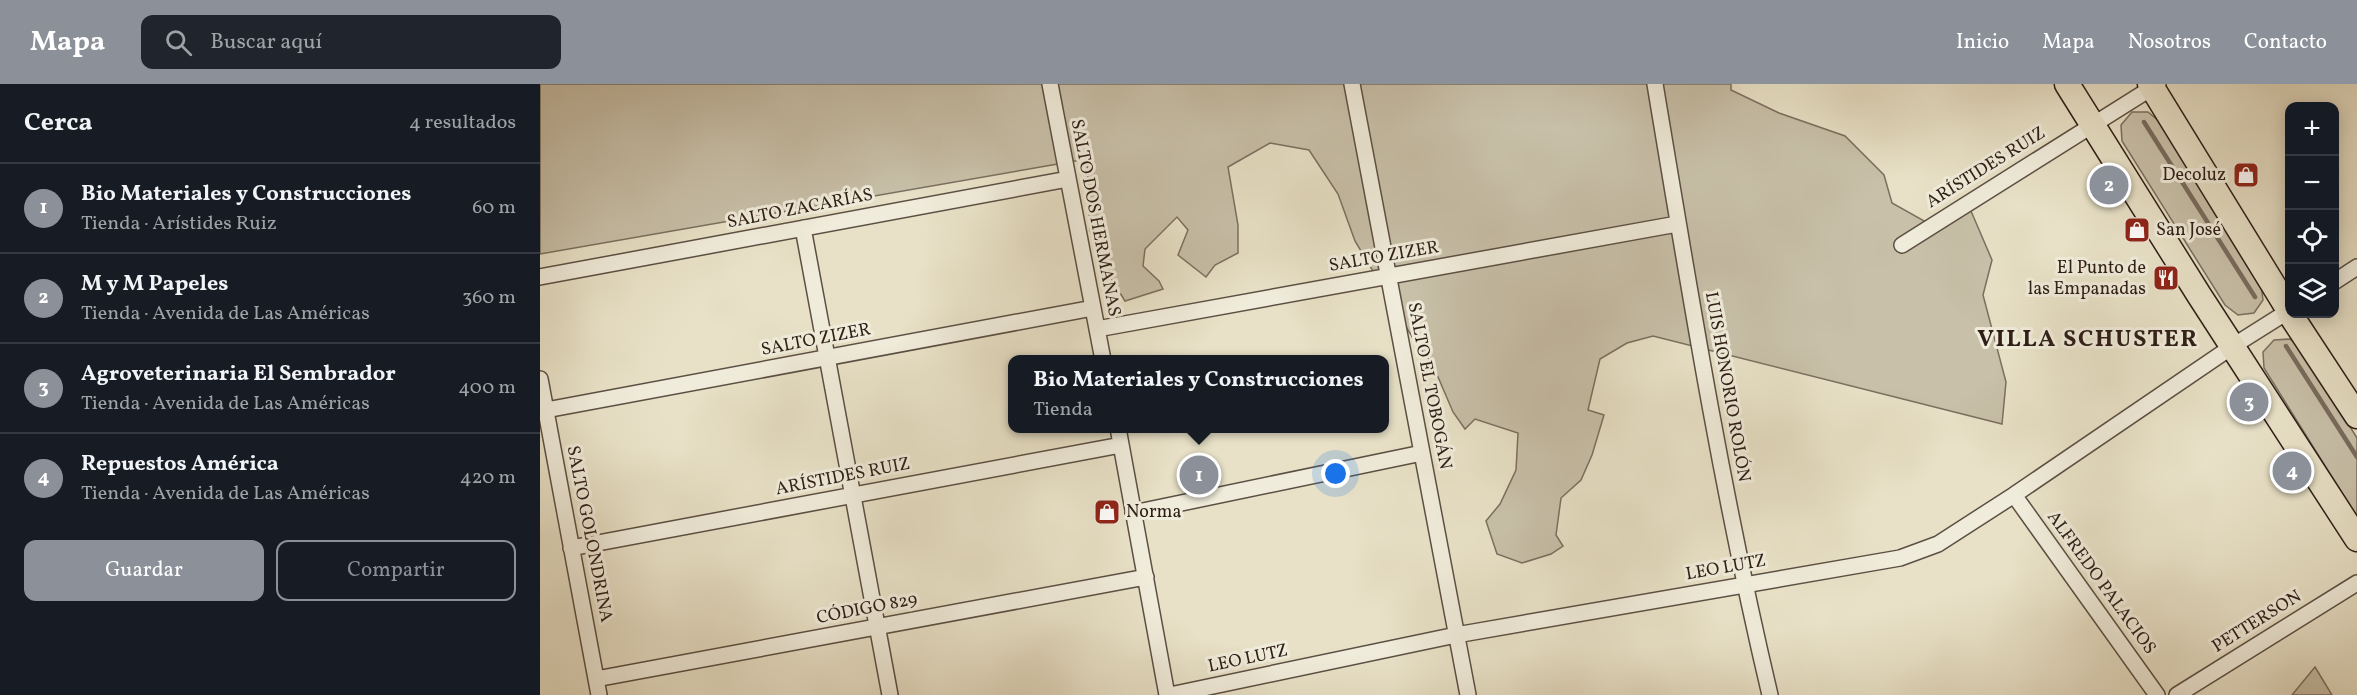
<!DOCTYPE html>
<html lang="es">
<head>
<meta charset="utf-8">
<style>
  body { margin:0; font-family:Vollkorn,serif; background:#20242c; color:#f1f3f6 }
  .controls { position:absolute; right:18px; top:18px; display:grid; overflow:hidden; border-radius:12px; box-shadow:0 3px 15px #0003 }
  .controls button { width:54px; height:54px; display:grid; place-items:center; padding:0; border:0; border-bottom:2px solid #363941; background:#171b24; color:#f1f3f6; font:30px sans-serif }
  .you { position:absolute; left:796px; top:390px; width:21px; height:21px; margin:-15px; border:4px solid #fff; border-radius:50%; background:#1a73e8; box-shadow:0 0 0 9px #1a73e833 }
  .badge { display:grid; place-items:center; width:39px; height:39px; border-radius:50%; background:#8c9099; color:#fff; font-size:20px; font-weight:700 }
  .pin { position:absolute; translate:-50% -50%; border:3px solid #fff; box-shadow:0 2px 6px #0006 }
  .popup { position:absolute; left:468px; top:271px; width:381px; height:78px; box-sizing:border-box; display:grid; place-content:center; border-radius:12px; background:#171b24; filter:drop-shadow(0 2px 4px #0005); font-size:20px; white-space:nowrap; color:#9ea1a6 }
  .popup b { font-size:22px; color:#f1f3f6 }
  .popup::after { content:''; position:absolute; left:50%; top:100%; margin-left:-12px; border:12px solid transparent; border-top-color:#171b24 }
  .list { margin:0; padding:0; list-style:none }
  h2 { display:flex; justify-content:space-between; align-items:center; height:78px; margin:0; padding:0 24px; font-size:26px }
  h2 small { font-size:20px; font-weight:400; color:#9ea1a6 }
  .list li { display:grid; grid-template-columns:39px 1fr auto; gap:18px; align-items:center; box-sizing:border-box; height:90px; padding:0 24px; border-top:2px solid #363941 }
  .list b { display:block; font-size:22px; white-space:nowrap }
  .list p { margin:0; font-size:20px; white-space:nowrap; color:#9ea1a6 }
  .list em { font-size:20px; font-style:normal; color:#9ea1a6 }
  .actions { display:flex; gap:12px; padding:18px 24px }
  .actions a { flex:1; padding:14px 0; border:2px solid #8c9099; border-radius:12px; text-align:center; font-size:21px; color:#8c9099 }
  .actions .main { background:#8c9099; color:#fff }
  .icon { flex:none; width:33px; height:33px; fill:none; stroke:currentColor; stroke-width:2; stroke-linecap:round; stroke-linejoin:round }
  .map { position:relative; flex:none; width:1817px; height:611px; overflow:hidden }
  header { display:flex; align-items:center; gap:36px; box-sizing:border-box; height:84px; padding:0 30px; background:#8c9099; color:#fff }
  header strong { font-size:28px }
  nav { display:flex; gap:33px; margin-inline-start:auto; font-size:21px }
  .search { width:420px; height:54px; background:#20242c; display:flex; align-items:center; gap:15px; box-sizing:border-box; padding:0 21px; border-radius:12px; color:#9ea1a6; font-size:22px }
  main { display:flex }
  aside { flex:1; background:#171b24 }
  .map>svg:first-child { display:block }
  .green { fill:#c8c0a9; stroke:#7b6f60; stroke-width:1.5 }
  .lines { fill:none; stroke-linecap:round; stroke-linejoin:round }
  .stream { stroke:#786b5d; stroke-width:4.5 }
  .minor-casing { stroke:#5c4f43; stroke-width:18 }
  .primary-casing { stroke:#2e1e17; stroke-width:27 }
  .minor { stroke:#f0ecdb; stroke-width:15 }
  .primary { stroke:#e8e1c7; stroke-width:24 }
  .labels { text-anchor:middle; dominant-baseline:central; stroke-width:6; stroke-linejoin:round; paint-order:stroke }
  .street-label { font-size:18px; fill:#2e1e17; stroke:#f0ecdb }
  .poi-label { font-size:18px; fill:#2e1e17; stroke:#f0ecdb; text-anchor:end }
  .district-label { font-size:24px; font-weight:bold; letter-spacing:1.5px; fill:#2e1e17; stroke:#f0ecdb }
</style>
</head>
<body>
<header>
<strong>Mapa</strong>
<div class="search"><svg class="icon" aria-label="search" viewBox="0 0 24 24"><circle cx="10" cy="10" r="6"/><path d="M15 15l6 6"/></svg>Buscar aquí</div>
<nav><a>Inicio</a><a>Mapa</a><a>Nosotros</a><a>Contacto</a></nav>
</header>
<main>
<aside>
<h2>Cerca<small>4 resultados</small></h2>
<ul class="list">
<li><span class="badge">1</span><div><b>Bio Materiales y Construcciones</b><p>Tienda · Arístides Ruiz</p></div><em>60 m</em></li>
<li><span class="badge">2</span><div><b>M y M Papeles</b><p>Tienda · Avenida de Las Américas</p></div><em>360 m</em></li>
<li><span class="badge">3</span><div><b>Agroveterinaria El Sembrador</b><p>Tienda · Avenida de Las Américas</p></div><em>400 m</em></li>
<li><span class="badge">4</span><div><b>Repuestos América</b><p>Tienda · Avenida de Las Américas</p></div><em>420 m</em></li>
</ul>
<div class="actions"><a class="main">Guardar</a><a>Compartir</a></div>
</aside>
<div class="map">
<svg width="1817" height="611" viewBox="0 0 1817 611">
  <rect width="100%" height="100%" fill="#e8e1c7"/>
  <filter id="stains"><feTurbulence type="fractalNoise" baseFrequency=".00333" numOctaves="4"/><feColorMatrix values="0 0 0 0 .2 0 0 0 0 .09 0 0 0 0 .02 0 0 0 .5 -.17"/></filter>
  <radialGradient id="worn" r=".72"><stop offset=".6" stop-color="#630" stop-opacity="0"/><stop offset="1" stop-color="#630" stop-opacity=".3"/></radialGradient>
  <path class="green" d="M 0,0 L 1191,0 L 1191,6 L 1239,29 L 1305,52 L 1344,91 L 1352,119 L 1384,137 L 1431,127 L 1452,176 L 1443,211 L 1466,298 L 1462,340 L 1113,252 L 1087,259 L 1060,275 L 1048,326 L 1064,331 L 1052,371 L 1041,396 L 1021,414 L 1016,451 L 1023,462 L 1011,470 L 982,479 L 957,470 L 946,437 L 960,420 L 976,386 L 978,349 L 935,335 L 925,345 L 913,328 L 892,279 L 877,261 L 815,157 L 798,110 L 769,66 L 730,59 L 688,83 L 698,141 L 698,169 L 675,181 L 666,193 L 638,171 L 648,146 L 637,133 L 605,165 L 603,182 L 619,197 L 623,205 L 585,217 L 567,188 L 550,146 L 547,75 L 0,170 Z
    M 1592,28 L 1608,28 L 1620,38 L 1721,200 L 1723,216 L 1714,229 L 1698,231 L 1685,221 L 1582,57 L 1581,41 Z
    M 1750,255 L 1762,265 L 1817,354 L 1817,433 L 1724,284 L 1723,268 L 1734,256 Z
    M 1775,583 L 1792,611 L 1752,611 Z"/>
  <g class="lines">
    <path class="stream" d="M 1604,38 L 1715,213
      M 1746,262 L 1817,373"/>
    <g class="minor-casing">
      <path id="minor" d="M 510,0 L 563,276
        M 812,0 L 928,611
        M 1115,0 C 1149,204 1182,409 1230,611
        M 263,144 L 350,611
        M 1362,161 L 1618,0
        M 0,193 L 528,95
        M 1794,198 L 1817,183
        M 557,245 L 1137,140
        M 0,295 L 59,611
        M 6,326 L 553,224
        M 578,344 L 627,611
        M 1474,411 L 1617,611
        M 593,429 L 882,369
        M 31,464 L 581,361
        M 56,595 L 606,493
        M 630,611 L 916,551 L 1360,474 L 1398,460 L 1474,411 L 1693,262 L 1750,226
        M 1637,611 L 1817,499"/>
    </g>
    <g class="primary-casing">
      <path id="primary" d="M 1527,0 L 1659,211 L 1817,455
        M 1610,0 L 1750,228
        M 1750,230 L 1817,332"/>
    </g>
    <use href="#minor" class="minor"/>
    <use href="#primary" class="primary"/>
  </g>
  <defs>
    <g id="shop-square" transform="scale(1.35)"><rect x="-9" y="-9" width="18" height="18" rx="4" fill="#8f2418" stroke="#f0ecdb"/><path d="M-5-2.5h2.3a2.7 3.5 0 0 1 5.4 0H5L5.5 6h-11ZM-1.5-2.5h3a1.5 2.3 0 0 0-3 0Z" fill="#fff"/></g>
    <g id="restaurant-square" transform="scale(1.35)"><rect x="-9" y="-9" width="18" height="18" rx="4" fill="#8f2418" stroke="#f0ecdb"/><path d="M-5-6h1v4h1v-4h1v4h1v-4h1v5L-1.5 .5V6h-2V.5L-5-1ZM5-6V6H3V1.5H1.5Q1.5-4 5-6Z" fill="#fff"/></g>
  </defs>
  <g fill-rule="evenodd">
    <use href="#shop-square" x="1706" y="91"/>
    <use href="#shop-square" x="1597" y="146"/>
    <use href="#restaurant-square" x="1626" y="194"/>
    <use href="#shop-square" x="567" y="428"/>
  </g>
  <g class="labels">
    <g class="street-label">
      <text transform="translate(1446 84) rotate(-32)">ARÍSTIDES RUIZ</text>
      <text transform="translate(260 125) rotate(-11)">SALTO ZACARÍAS</text>
      <text transform="translate(555 134) rotate(79)">SALTO DOS HERMANAS</text>
      <text transform="translate(844 173) rotate(-10)">SALTO ZIZER</text>
      <text transform="translate(276 256) rotate(-11)">SALTO ZIZER</text>
      <text transform="translate(889 302) rotate(79)">SALTO EL TOBOGÁN</text>
      <text transform="translate(1187 303) rotate(80)">LUIS HONORIO ROLÓN</text>
      <text transform="translate(303 393) rotate(-11)">ARÍSTIDES RUIZ</text>
      <text transform="translate(49 450) rotate(79)">SALTO GOLONDRINA</text>
      <text transform="translate(1186 484) rotate(-10)">LEO LUTZ</text>
      <text transform="translate(1561 499) rotate(54)">ALFREDO PALACIOS</text>
      <text transform="translate(327 525) rotate(-11)">CÓDIGO 829</text>
      <text transform="translate(1717 538) rotate(-32)">PETTERSON</text>
      <text transform="translate(708 575) rotate(-12)">LEO LUTZ</text>
    </g>
    <g class="poi-label">
      <text x="1686" y="91">Decoluz</text>
      <text x="1616" y="146" text-anchor="start">San José</text>
      <text x="1606" y="184">El Punto de<tspan x="1606" dy="21">las Empanadas</tspan></text>
      <text x="586" y="428" text-anchor="start">Norma</text>
    </g>
    <g class="district-label">
      <text x="1548" y="256">VILLA SCHUSTER</text>
    </g>
  </g>
  <rect width="100%" height="100%" filter="url(#stains)"/>
  <rect width="100%" height="100%" fill="url(#worn)"/>
</svg>
<div class="controls">
<button>+</button>
<button>−</button>
<button><svg class="icon" aria-label="locate" viewBox="0 0 24 24"><circle cx="12" cy="12" r="6"/><path d="M12 2v4M12 18v4M2 12h4M18 12h4"/></svg></button>
<button><svg class="icon" aria-label="layers" viewBox="0 0 24 24"><path d="M12 4l9 5-9 5-9-5zM3 14l9 5 9-5"/></svg></button>
</div>
<div class="you"></div>
<div class="pin badge" style="left:659px;top:391px">1</div>
<div class="popup"><b>Bio Materiales y Construcciones</b>Tienda</div>
<div class="pin badge" style="left:1569px;top:101px">2</div>
<div class="pin badge" style="left:1709px;top:318px">3</div>
<div class="pin badge" style="left:1752px;top:387px">4</div>
</div>
</main>
</body>
</html>
